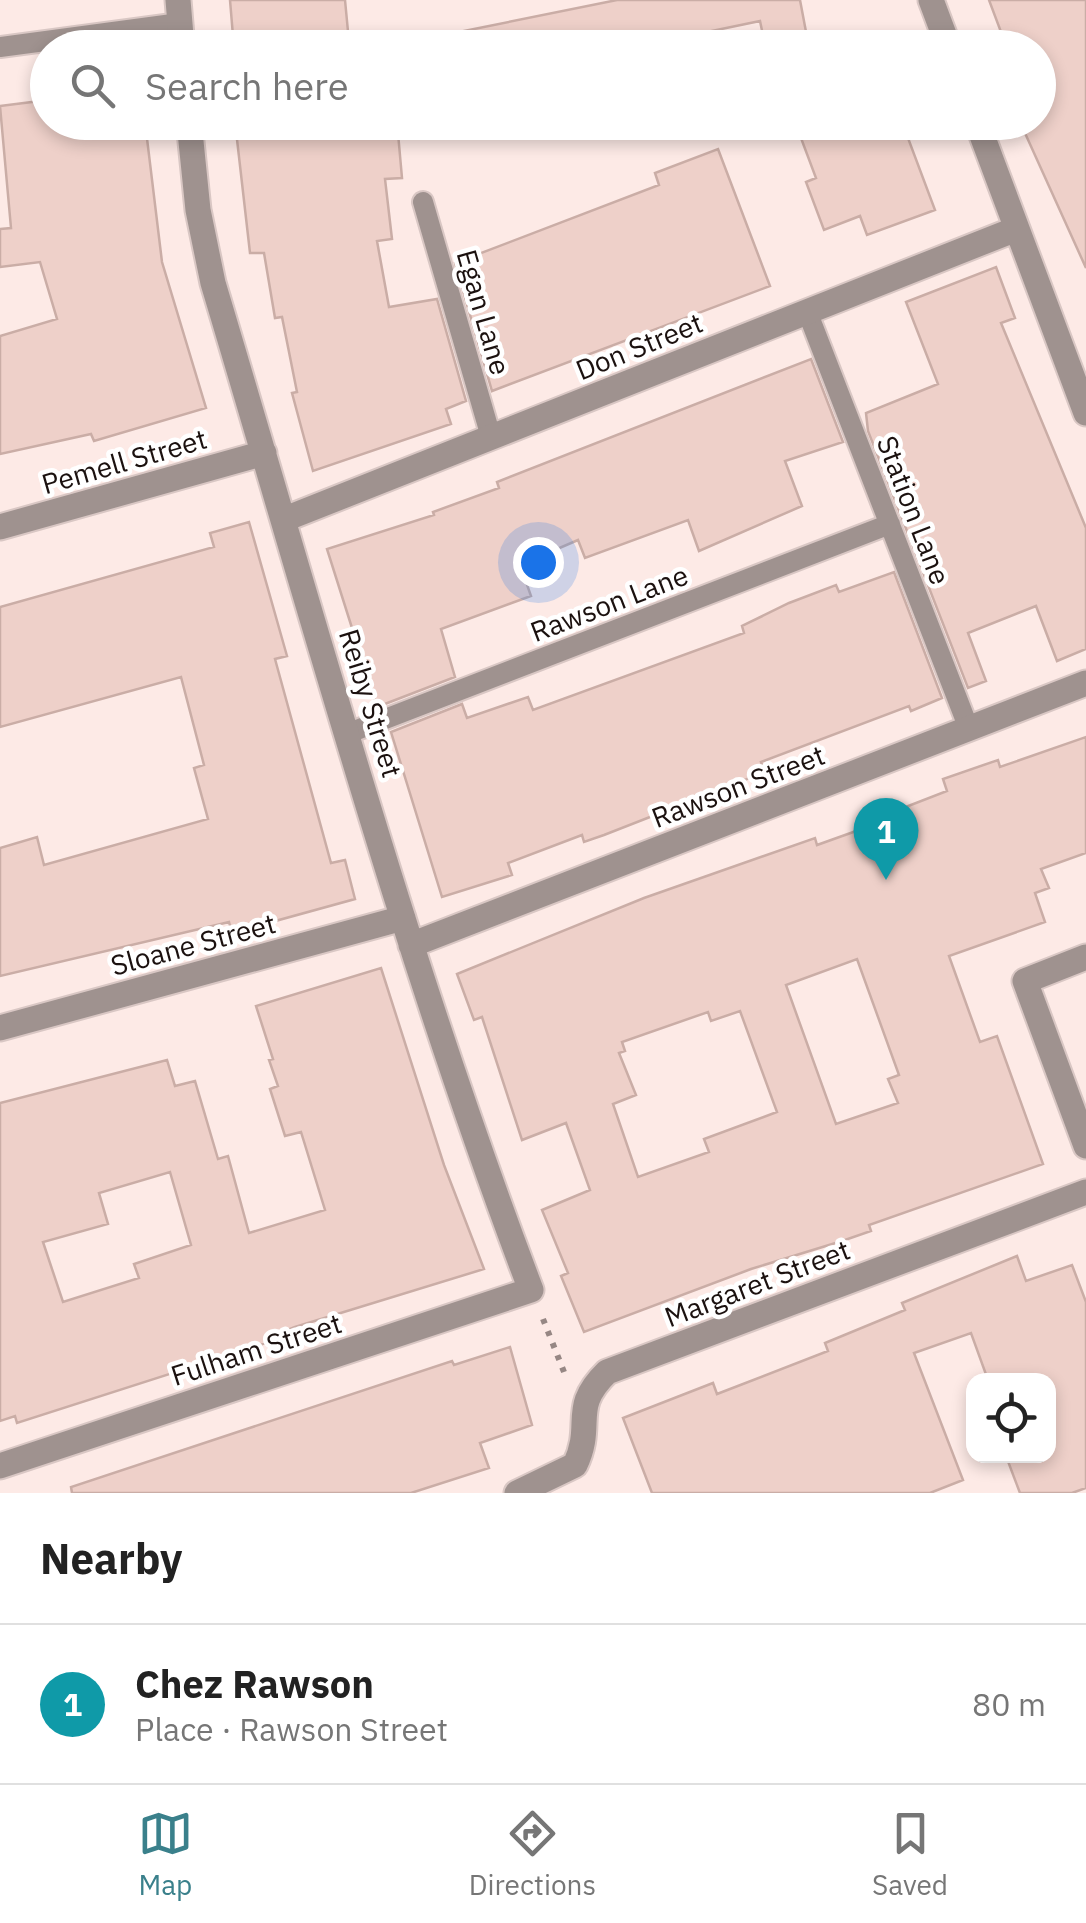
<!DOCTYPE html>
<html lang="en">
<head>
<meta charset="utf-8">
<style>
  body { margin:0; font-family:"IBM Plex Sans",sans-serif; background:#f6f6f6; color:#222 }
  .controls { position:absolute; right:30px; bottom:30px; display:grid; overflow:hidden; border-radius:20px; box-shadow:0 5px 15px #0003 }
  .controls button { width:90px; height:90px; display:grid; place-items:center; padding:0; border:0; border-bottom:2px solid #e0e0e0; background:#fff; color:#222; font:50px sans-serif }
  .you { position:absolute; left:538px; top:562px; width:35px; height:35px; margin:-25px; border:8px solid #fff; border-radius:50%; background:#1a73e8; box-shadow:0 0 0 15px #1a73e833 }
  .badge { display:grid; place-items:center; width:65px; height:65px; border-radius:50%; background:#3a808b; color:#fff; font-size:32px; font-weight:700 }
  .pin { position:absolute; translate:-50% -82px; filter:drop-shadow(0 2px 5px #0008) }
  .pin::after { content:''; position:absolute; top:52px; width:35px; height:30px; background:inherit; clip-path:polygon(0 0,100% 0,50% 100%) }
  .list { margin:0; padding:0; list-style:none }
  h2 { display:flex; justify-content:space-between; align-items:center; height:130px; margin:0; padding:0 40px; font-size:42px }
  h2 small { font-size:32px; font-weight:400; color:#767676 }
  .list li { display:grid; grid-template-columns:65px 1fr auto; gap:30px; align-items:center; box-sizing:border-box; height:160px; padding:0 40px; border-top:2px solid #e0e0e0 }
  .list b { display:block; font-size:38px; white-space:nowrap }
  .list p { margin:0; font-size:32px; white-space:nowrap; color:#767676 }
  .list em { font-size:32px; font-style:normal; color:#767676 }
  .icon { flex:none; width:55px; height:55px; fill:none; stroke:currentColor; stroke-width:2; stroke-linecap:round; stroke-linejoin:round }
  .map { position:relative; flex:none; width:1086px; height:1493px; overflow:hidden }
  .search { position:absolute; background:#fff; box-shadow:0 5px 15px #0003; left:30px; right:30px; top:30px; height:110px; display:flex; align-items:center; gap:25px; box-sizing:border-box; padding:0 35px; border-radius:55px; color:#767676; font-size:38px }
  .sheet { height:290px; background:#fff }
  nav { display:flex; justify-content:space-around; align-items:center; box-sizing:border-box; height:140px; border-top:2px solid #e0e0e0; background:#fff; font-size:28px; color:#767676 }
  nav a { display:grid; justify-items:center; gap:5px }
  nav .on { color:#3a808b }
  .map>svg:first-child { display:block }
  .building { fill:#eed0c9; stroke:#caada6; stroke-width:2.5; fill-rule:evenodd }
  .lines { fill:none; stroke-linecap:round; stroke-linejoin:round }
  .lane-casing { stroke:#d9c7c4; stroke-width:24 }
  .street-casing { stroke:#d9c7c4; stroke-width:29 }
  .path { stroke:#968784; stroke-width:6; stroke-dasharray:5 8; stroke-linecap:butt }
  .lane { stroke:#9f928f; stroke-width:20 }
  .street { stroke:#9f928f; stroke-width:25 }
  .labels { text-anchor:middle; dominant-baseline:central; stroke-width:9; stroke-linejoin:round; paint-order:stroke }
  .street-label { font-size:28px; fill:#1b110f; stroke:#fff }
</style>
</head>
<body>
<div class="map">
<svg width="1086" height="1493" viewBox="0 0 1086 1493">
  <rect width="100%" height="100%" fill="#fdeae6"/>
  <path class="building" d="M 230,0 L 345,0 L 349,42 L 326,48 L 234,48 Z
    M 617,0 L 800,0 L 807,37 L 765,45 L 760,21 L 630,48 L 456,48 L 454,33 Z
    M 989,0 L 1086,0 L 1086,268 L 1020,122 L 1038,122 L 1038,48 L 1007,48 Z
    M 48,100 L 48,122 L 145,122 L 162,262 L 206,408 L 94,441 L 91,434 L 0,454 L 0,336 L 57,319 L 40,262 L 0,267 L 0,229 L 11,228 L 0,106 Z
    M 235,122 L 397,122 L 402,178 L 385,179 L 392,239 L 377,241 L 389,307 L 437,299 L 466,401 L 446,409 L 451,424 L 313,471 L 292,393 L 297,392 L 282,317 L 275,318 L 264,253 L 250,253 Z
    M 795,122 L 902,122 L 935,210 L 867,235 L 860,216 L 824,230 L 806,182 L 816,178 Z
    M 718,149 L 770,286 L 492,391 L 455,263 L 659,185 L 655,173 Z
    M 996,267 L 1015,318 L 1001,323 L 1086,528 L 1086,649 L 1057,661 L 1036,606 L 968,633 L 986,681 L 968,688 L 868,431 L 866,413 L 938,384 L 906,302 Z
    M 811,359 L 843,442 L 785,461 L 802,506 L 699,551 L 688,520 L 585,558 L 578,540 L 520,565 L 531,596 L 441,629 L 455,677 L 377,707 L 327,549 L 434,515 L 433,512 L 499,488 L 497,482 Z
    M 249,522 L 287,656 L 275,659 L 331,863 L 345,860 L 355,899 L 232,933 L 229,922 L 0,976 L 0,848 L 37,837 L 44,865 L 208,819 L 194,768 L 204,765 L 181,677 L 0,727 L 0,607 L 214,547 L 210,533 Z
    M 894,572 L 942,698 L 911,711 L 909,706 L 761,762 L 765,772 L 604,835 L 584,842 L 582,835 L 508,863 L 512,875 L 442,897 L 391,732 L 462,704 L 467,718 L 528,697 L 533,710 L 744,633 L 742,626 L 789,603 L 836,585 L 839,592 Z
    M 1086,737 L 1086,853 L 1041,869 L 1049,888 L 1035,893 L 1045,922 L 949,956 L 980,1042 L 997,1036 L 1043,1164 L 869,1225 L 871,1231 L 842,1241 L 751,1269 L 584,1332 L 561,1276 L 568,1273 L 542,1210 L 590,1190 L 566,1123 L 522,1140 L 482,1017 L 474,1020 L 457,974 L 644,898 L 815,838 L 817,845 L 887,820 L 885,815 L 947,791 L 943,779 L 998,760 L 1000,767 ZM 857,959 L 899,1075 L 888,1079 L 898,1103 L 836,1124 L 786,985 ZM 740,1011 L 777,1112 L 704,1139 L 709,1152 L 638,1177 L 613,1104 L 636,1095 L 619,1053 L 625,1051 L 622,1042 L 708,1012 L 711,1021 Z
    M 381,968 L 444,1165 L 484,1269 L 295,1327 L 265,1339 L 266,1343 L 17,1423 L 15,1416 L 0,1421 L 0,1103 L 167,1060 L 175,1086 L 195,1081 L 218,1159 L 228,1156 L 249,1233 L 325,1210 L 301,1132 L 285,1136 L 270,1089 L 278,1086 L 269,1060 L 273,1059 L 256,1006 ZM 170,1172 L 191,1245 L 134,1264 L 139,1278 L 63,1302 L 43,1242 L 108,1224 L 99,1193 Z
    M 1017,1256 L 1026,1281 L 1072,1265 L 1086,1302 L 1086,1488 L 1072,1493 L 1020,1493 L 1006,1456 L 1048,1456 L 1048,1380 L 988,1380 L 971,1333 L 914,1353 L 963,1480 L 930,1493 L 652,1493 L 623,1418 L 713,1383 L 717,1394 L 828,1351 L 825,1343 L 905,1310 L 902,1303 Z
    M 510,1347 L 532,1425 L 480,1443 L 489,1468 L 411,1493 L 72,1493 L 71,1487 L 452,1361 L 454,1365 Z"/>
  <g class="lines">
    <g class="lane-casing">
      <path id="lane" d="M 0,47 L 180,23
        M 423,202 L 491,437
        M 807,311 L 969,729
        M 349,733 L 890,524"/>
    </g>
    <g class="street-casing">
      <path id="street" d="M 178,0 L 182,48
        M 931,0 L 949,48
        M 977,122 L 1086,413
        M 285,519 L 1016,229
        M 0,527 L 264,453
        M 411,945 L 1086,683
        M 1086,957 L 1025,981 L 1086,1146
        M 0,1028 L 403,918
        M 0,1466 L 531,1290 C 406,961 314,620 213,283 L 198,210 L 189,122
        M 517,1493 L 575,1465 C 595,1423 569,1409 607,1372 L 1086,1192"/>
    </g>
    <path class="path" d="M 543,1319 L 566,1377"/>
    <use href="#lane" class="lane"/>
    <use href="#street" class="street"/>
  </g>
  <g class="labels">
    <g class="street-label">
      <text transform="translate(484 312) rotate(74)">Egan Lane</text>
      <text transform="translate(639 346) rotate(-22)">Don Street</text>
      <text transform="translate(124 461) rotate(-16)">Pemell Street</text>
      <text transform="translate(914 510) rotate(69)">Station Lane</text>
      <text transform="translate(609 603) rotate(-21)">Rawson Lane</text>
      <text transform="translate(371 703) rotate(73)">Reiby Street</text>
      <text transform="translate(738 786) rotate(-21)">Rawson Street</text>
      <text transform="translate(193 944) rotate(-15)">Sloane Street</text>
      <text transform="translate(757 1283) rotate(-21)">Margaret Street</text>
      <text transform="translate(256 1349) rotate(-18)">Fulham Street</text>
    </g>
  </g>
</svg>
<div class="controls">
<button><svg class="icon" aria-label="locate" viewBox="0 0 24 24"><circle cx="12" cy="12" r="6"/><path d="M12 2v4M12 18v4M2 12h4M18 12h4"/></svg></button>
</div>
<div class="you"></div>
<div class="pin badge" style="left:886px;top:880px;background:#0f9aa8">1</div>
<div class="search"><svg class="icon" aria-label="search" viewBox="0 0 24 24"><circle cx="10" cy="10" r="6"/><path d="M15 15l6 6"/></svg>Search here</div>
</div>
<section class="sheet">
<h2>Nearby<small></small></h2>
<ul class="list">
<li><span class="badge" style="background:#0f9aa8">1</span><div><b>Chez Rawson</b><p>Place · Rawson Street</p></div><em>80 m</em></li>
</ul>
</section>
<nav>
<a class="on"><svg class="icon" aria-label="map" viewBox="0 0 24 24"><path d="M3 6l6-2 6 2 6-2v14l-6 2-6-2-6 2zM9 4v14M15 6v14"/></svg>Map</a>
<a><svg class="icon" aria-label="directions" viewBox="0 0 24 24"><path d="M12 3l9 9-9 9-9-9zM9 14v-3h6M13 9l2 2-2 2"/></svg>Directions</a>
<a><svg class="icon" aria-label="saved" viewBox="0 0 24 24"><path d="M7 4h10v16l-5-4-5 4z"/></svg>Saved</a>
</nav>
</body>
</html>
